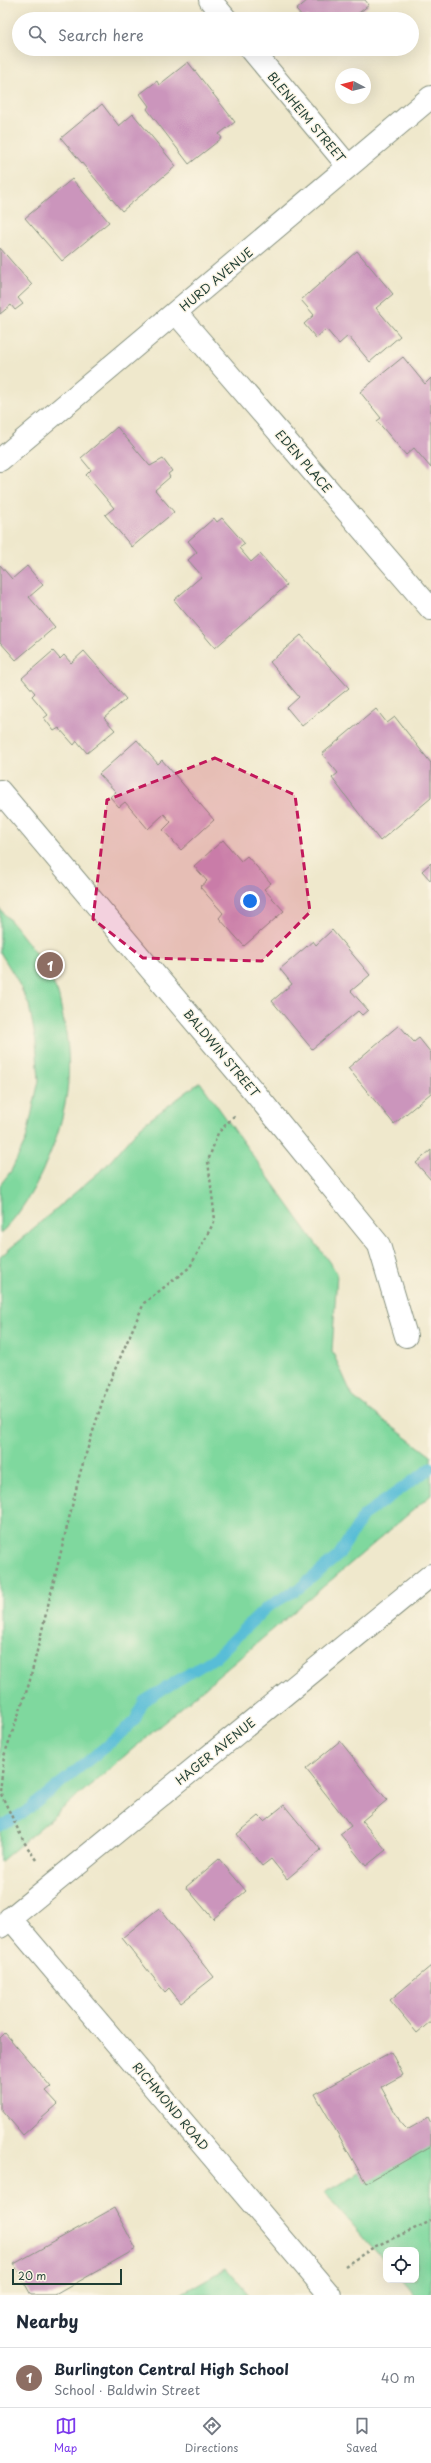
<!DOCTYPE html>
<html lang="en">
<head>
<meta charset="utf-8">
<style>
  body { margin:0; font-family:"Playpen Sans",sans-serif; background:#f6f6f7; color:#1f2937 }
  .controls { position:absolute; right:12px; bottom:12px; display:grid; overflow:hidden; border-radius:8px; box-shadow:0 4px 16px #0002 }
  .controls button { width:36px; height:36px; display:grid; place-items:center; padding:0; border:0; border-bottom:1px solid #e0e1e3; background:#fff; color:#1f2937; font:20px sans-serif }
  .compass { position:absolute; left:335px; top:68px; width:36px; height:36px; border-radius:50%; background:#fff; box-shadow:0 4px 16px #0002; rotate:277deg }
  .scale { position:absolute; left:12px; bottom:10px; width:110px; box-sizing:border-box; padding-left:4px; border:2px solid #1f3d34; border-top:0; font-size:11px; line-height:14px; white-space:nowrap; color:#1f3d34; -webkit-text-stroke:3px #fcf5e5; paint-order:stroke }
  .you { position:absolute; left:250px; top:901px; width:14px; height:14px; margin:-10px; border:3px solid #fff; border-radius:50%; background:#1a73e8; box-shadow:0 0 0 6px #1a73e833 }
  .badge { display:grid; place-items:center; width:26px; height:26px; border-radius:50%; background:#7c3aed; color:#fff; font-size:13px; font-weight:700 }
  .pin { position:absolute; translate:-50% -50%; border:2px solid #fff; box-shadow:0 1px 4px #0006 }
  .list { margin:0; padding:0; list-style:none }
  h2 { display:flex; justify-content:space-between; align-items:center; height:52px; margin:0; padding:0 16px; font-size:17px }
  h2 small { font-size:13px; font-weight:400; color:#747a83 }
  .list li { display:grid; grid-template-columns:26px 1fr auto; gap:12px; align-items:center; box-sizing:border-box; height:60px; padding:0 16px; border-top:1px solid #e0e1e3 }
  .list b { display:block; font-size:15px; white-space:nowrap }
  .list p { margin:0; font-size:13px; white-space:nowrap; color:#747a83 }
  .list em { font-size:13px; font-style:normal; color:#747a83 }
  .icon { flex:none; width:22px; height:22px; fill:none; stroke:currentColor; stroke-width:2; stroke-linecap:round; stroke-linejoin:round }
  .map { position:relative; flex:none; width:431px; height:2295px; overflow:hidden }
  .search { position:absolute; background:#fff; box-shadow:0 4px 16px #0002; left:12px; right:12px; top:12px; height:44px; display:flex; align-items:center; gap:10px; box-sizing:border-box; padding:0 14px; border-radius:22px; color:#747a83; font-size:15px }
  .sheet { height:112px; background:#fff }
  nav { display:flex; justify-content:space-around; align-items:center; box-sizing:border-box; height:56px; border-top:1px solid #e0e1e3; background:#fff; font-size:11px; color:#747a83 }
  nav a { display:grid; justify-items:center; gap:2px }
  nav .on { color:#7c3aed }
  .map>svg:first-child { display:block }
  .green { fill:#7fd89e; stroke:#4f8a69 }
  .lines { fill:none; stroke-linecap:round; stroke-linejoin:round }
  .stream { stroke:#58bdd7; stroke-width:11 }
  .building { fill:#cb95bc }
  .minor-casing { stroke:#879280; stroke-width:24 }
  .path { stroke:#879280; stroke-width:2.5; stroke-dasharray:3 3; stroke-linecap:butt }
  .minor { stroke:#fff; stroke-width:22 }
  .marked { fill:#c2185b; fill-opacity:0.2; stroke:#c2185b; stroke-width:3; stroke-dasharray:8 5; stroke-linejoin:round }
  .labels { text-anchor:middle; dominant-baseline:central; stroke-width:3; stroke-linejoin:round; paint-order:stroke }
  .street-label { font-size:12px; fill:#1f3d34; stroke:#fcf5e5 }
</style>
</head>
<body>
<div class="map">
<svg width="431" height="2295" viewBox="0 0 431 2295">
  <rect width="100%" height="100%" fill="#fcf5e5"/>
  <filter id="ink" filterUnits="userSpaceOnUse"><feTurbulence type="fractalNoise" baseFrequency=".025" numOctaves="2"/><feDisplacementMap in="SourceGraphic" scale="8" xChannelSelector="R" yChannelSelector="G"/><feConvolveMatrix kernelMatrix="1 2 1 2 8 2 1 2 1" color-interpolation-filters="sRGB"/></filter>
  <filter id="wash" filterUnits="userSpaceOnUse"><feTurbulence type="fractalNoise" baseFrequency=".012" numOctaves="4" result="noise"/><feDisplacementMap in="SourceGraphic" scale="16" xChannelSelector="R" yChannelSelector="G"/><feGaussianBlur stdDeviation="0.9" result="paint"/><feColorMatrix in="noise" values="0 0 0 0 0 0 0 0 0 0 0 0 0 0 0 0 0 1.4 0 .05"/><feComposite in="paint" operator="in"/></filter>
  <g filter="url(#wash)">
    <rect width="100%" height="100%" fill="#efe8cc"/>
    <path class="green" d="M 0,909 C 22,933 43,961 57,991 C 60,999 61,1009 63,1018 C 75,1070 67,1117 45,1165 C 37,1185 17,1220 0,1233 L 0,1185 L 11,1171 L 26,1140 L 39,1080 L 36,1042 L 29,1005 L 16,978 L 0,952 Z
      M 200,1082 L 337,1273 L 332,1351 L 353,1397 L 431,1456 L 431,1495 L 0,1862 L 0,1257 L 106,1166 L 141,1126 Z
      M 431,2127 L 431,2295 L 414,2295 L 401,2280 L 416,2280 L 416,2250 L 386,2250 L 386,2263 L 325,2193 Z
      M 226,2268 L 249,2295 L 179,2295 Z"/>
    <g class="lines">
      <path class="stream" d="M 0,1826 L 25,1812 L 116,1738 L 135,1720 L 144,1701 L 216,1657 L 266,1608 L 301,1587 L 338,1556 L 364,1515 L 431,1468"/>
    </g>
    <g id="blocks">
      <path class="building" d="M 308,0 L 365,0 L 369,5 L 351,19 L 310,19 L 307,16 L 304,19 L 296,10 Z
        M 188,62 L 235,122 L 219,134 L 222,138 L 189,164 L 147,109 L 149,106 L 140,94 L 157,81 L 159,85 Z
        M 102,104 L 119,126 L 133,114 L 176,166 L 122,211 L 61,138 Z
        M 72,179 L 109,222 L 62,261 L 25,218 Z
        M 0,248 L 32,285 L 18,298 L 23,304 L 15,310 L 11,305 L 0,314 Z
        M 357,251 L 393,294 L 376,308 L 400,336 L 370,362 L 348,336 L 339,344 L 326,329 L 316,338 L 304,324 L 314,315 L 301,300 Z
        M 403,357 L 425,384 L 431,378 L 431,468 L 414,448 L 406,455 L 377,421 L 381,418 L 360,392 Z
        M 117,427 L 150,466 L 163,459 L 172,471 L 168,474 L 170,477 L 155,490 L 174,512 L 132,547 L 105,515 L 114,508 L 86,475 L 91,470 L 81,458 Z
        M 214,518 L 217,522 L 222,518 L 245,544 L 239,548 L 251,562 L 260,554 L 287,585 L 215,648 L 174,600 L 202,576 L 188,560 L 197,552 L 188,541 Z
        M 0,565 L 12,579 L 27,566 L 43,585 L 29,597 L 55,627 L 16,660 L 0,642 Z
        M 301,635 L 349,688 L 302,726 L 287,708 L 299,697 L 270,662 Z
        M 53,651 L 60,659 L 64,655 L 71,663 L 84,651 L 126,699 L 104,718 L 115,730 L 87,753 L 77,741 L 74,745 L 59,728 L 54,731 L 44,718 L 48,715 L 32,696 L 35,693 L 22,678 Z
        M 376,709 L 387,723 L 395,717 L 431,763 L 431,798 L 380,841 L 332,778 L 338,773 L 322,754 Z
        M 137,740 L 158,764 L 162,760 L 214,820 L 181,850 L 163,830 L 171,822 L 164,814 L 148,829 L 125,802 L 119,807 L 110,797 L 116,792 L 99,774 Z
        M 223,840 L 241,861 L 247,856 L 271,883 L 264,889 L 284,911 L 244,946 L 219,918 L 223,913 L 200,887 L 207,881 L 194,866 Z
        M 431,863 L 431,881 L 422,871 Z
        M 332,930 L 370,975 L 351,991 L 368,1010 L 362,1015 L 358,1011 L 312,1049 L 272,1001 L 292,984 L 280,969 L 313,941 L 316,945 Z
        M 399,1025 L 414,1042 L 419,1038 L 431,1053 L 431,1093 L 394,1124 L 348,1068 Z
        M 431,1150 L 431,1180 L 416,1163 Z
        M 340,1741 L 387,1800 L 362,1821 L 386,1850 L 366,1866 L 340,1834 L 351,1826 L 306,1769 Z
        M 284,1805 L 321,1850 L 287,1879 L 271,1859 L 262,1866 L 237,1834 L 259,1816 L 264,1821 Z
        M 219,1859 L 246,1891 L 213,1919 L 186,1887 Z
        M 159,1908 L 214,1977 L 181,2003 L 169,1988 L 165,1992 L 122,1938 Z
        M 431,1966 L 431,2021 L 417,2033 L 390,2000 Z
        M 5,2033 L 51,2087 L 46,2091 L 58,2104 L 23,2135 L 0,2108 L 0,2038 Z
        M 391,2052 L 403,2075 L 381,2087 L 402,2125 L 407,2130 L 428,2118 L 431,2124 L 431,2146 L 366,2183 L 315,2094 Z
        M 114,2208 L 136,2249 L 55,2295 L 31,2295 L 14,2264 Z"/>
    </g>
  </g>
  <g filter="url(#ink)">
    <use href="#blocks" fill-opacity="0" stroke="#879280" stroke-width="1"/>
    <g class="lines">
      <g class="minor-casing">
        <path id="minor" d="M 210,0 L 226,19
          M 251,49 L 348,166
          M 176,313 L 431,609
          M 0,460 L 431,97
          M 0,791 L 255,1093 L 379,1245 L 406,1336
          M 10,1918 L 330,2295
          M 0,1927 L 431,1575"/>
      </g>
      <path class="path" d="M 36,1860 L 24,1842 L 0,1792 L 4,1756 L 29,1684 L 80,1473 L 106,1390 L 144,1303 L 190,1267 L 215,1220 L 208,1161 L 218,1133 L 235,1115
        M 345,2266 L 374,2247 L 431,2221"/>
      <use href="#minor" class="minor"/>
    </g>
  </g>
  <path class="marked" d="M 215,758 L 295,795 L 310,912 L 262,961 L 143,958 L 93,919 L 107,800 Z"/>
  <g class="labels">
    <g class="street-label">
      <text transform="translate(307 117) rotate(50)">BLENHEIM STREET</text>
      <text transform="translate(216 279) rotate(-40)">HURD AVENUE</text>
      <text transform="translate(304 461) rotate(49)">EDEN PLACE</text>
      <text transform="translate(222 1053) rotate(50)">BALDWIN STREET</text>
      <text transform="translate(215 1751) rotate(-39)">HAGER AVENUE</text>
      <text transform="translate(171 2106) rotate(50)">RICHMOND ROAD</text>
    </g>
  </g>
</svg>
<div class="controls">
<button><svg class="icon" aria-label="locate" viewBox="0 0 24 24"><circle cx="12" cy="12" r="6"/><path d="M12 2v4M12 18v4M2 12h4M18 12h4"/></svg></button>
</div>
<svg class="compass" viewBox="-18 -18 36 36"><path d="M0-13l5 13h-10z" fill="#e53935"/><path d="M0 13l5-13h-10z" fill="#747a83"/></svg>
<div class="scale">20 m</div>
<div class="you"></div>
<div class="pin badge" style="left:50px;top:965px;background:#8d6e63">1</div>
<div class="search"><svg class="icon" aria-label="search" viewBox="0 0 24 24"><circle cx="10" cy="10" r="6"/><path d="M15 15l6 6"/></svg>Search here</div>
</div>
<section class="sheet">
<h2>Nearby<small></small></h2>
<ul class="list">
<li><span class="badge" style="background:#8d6e63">1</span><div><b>Burlington Central High School</b><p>School · Baldwin Street</p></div><em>40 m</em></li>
</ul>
</section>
<nav>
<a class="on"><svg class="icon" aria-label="map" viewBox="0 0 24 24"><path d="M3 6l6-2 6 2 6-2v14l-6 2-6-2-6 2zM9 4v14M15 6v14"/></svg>Map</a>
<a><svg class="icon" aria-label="directions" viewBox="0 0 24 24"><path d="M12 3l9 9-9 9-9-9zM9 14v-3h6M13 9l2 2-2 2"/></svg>Directions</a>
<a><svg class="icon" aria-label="saved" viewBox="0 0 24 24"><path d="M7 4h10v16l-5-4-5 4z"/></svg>Saved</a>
</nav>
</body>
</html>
